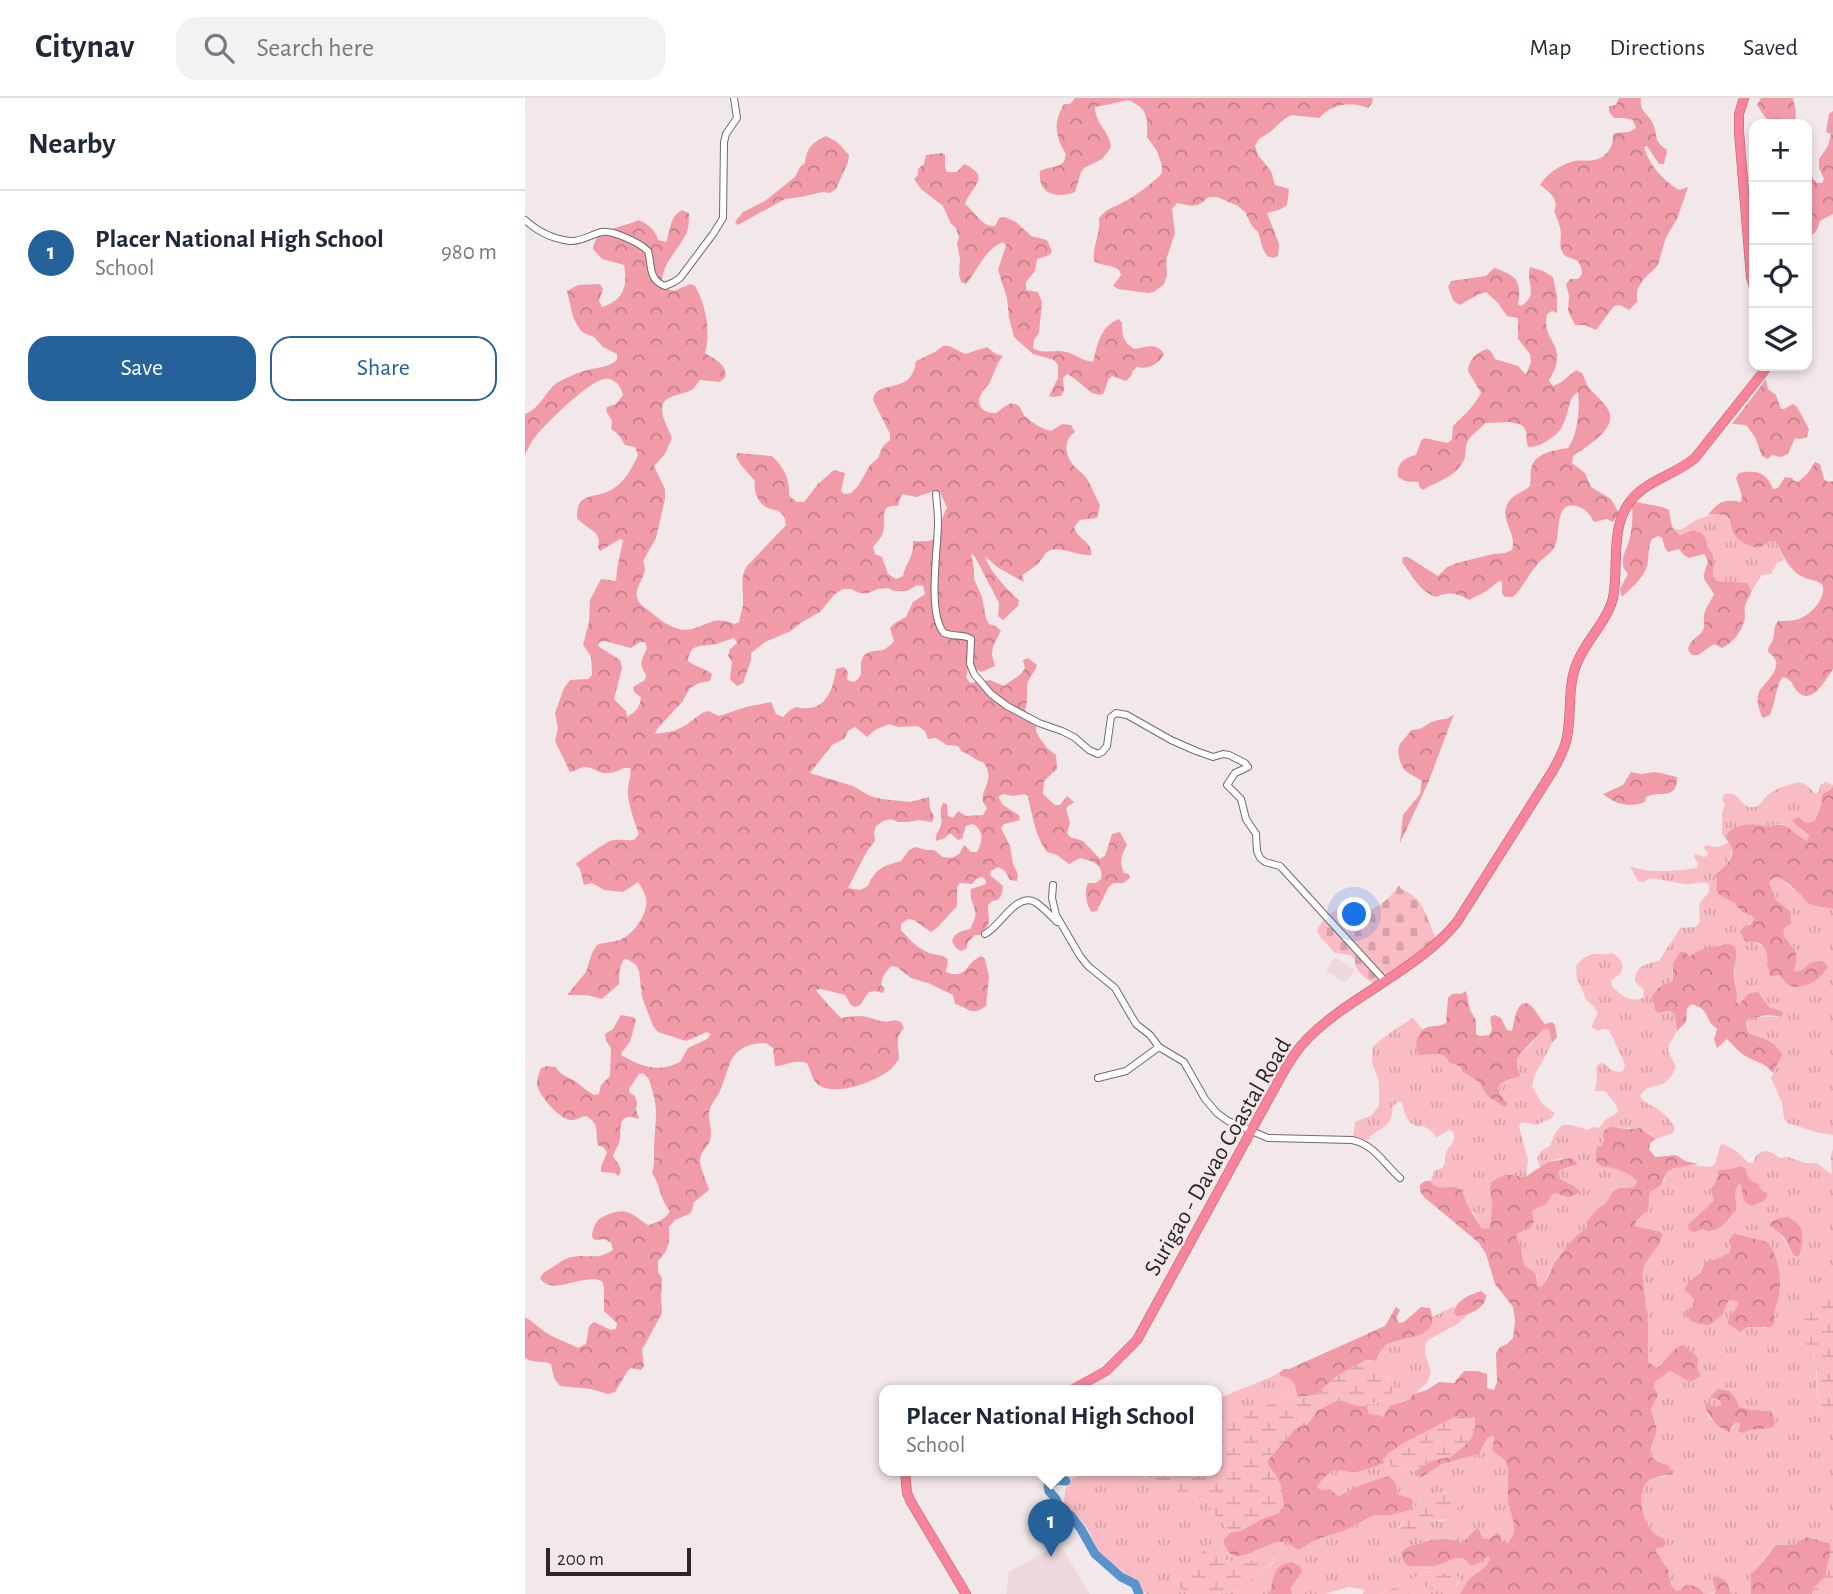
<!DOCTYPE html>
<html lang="en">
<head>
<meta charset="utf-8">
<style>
  body { margin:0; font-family:"Alegreya Sans",sans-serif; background:#f2f2f3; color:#1f2937 }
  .controls { position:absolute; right:21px; top:21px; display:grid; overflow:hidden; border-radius:14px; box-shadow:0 4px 10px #0003 }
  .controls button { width:63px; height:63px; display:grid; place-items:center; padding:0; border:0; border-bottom:2px solid #e0e1e3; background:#fff; color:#1f2937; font:35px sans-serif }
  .scale { position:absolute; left:21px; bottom:18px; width:145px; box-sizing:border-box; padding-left:7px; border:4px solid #2b2727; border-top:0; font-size:19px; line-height:24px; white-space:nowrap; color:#2b2727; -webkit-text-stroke:5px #f3e8e9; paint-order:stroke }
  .you { position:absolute; left:830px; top:817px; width:24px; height:24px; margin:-18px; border:5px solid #fff; border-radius:50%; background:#1a73e8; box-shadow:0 0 0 10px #1a73e833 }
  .badge { display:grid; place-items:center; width:46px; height:46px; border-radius:50%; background:#256299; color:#fff; font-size:23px; font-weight:700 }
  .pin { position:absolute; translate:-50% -58px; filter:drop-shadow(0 2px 4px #0008) }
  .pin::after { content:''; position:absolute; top:37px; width:24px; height:21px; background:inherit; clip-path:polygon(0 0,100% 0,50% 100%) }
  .popup { position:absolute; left:354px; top:1287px; width:343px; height:91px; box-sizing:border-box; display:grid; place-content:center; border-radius:14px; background:#fff; filter:drop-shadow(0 2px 5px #0005); font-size:23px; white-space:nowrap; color:#747a83 }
  .popup b { font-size:26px; color:#1f2937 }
  .popup::after { content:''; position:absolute; left:50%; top:100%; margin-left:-14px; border:14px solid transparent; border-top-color:#fff }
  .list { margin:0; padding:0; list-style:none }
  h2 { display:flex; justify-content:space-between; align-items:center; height:91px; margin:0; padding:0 28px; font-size:30px }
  h2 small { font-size:23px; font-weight:400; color:#747a83 }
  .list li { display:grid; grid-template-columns:46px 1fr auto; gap:21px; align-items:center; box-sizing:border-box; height:126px; padding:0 28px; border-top:2px solid #e0e1e3 }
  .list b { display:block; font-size:26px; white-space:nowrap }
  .list p { margin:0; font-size:23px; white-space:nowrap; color:#747a83 }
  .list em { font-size:23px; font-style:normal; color:#747a83 }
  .actions { display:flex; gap:14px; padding:21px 28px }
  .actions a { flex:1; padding:16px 0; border:2px solid #256299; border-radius:21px; text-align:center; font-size:24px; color:#256299 }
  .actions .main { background:#256299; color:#fff }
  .icon { flex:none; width:38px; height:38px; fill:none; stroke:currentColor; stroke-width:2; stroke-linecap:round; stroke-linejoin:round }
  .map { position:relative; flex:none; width:1308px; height:1496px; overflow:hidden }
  header { display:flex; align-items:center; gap:42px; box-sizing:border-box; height:98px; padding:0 35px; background:#fff; border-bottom:2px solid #e0e1e3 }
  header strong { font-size:33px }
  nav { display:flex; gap:38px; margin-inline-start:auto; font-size:24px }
  .search { width:490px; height:63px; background:#f2f2f3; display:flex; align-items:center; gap:18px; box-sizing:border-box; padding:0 24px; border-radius:21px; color:#747a83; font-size:26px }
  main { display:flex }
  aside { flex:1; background:#fff }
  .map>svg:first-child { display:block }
  .built { fill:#edd9db }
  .grass { fill:url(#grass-tufts); fill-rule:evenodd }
  .forest { fill:url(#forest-crowns); fill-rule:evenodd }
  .wetland { fill:url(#wetland-marsh) }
  .cemetery { fill:url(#cemetery-stones) }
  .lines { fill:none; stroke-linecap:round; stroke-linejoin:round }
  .river { stroke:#5993cb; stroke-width:9 }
  .minor-casing { stroke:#72696a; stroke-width:8 }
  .highway-casing { stroke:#b16371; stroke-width:10 }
  .minor { stroke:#fff; stroke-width:6 }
  .highway { stroke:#f98399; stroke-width:9 }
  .labels { text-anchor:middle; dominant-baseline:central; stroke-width:5; stroke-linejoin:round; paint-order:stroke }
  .street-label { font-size:24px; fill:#2b2727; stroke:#f3e8e9 }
</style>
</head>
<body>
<header>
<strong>Citynav</strong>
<div class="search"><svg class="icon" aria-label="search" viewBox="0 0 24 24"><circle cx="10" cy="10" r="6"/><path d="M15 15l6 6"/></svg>Search here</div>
<nav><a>Map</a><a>Directions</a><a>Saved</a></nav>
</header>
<main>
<aside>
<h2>Nearby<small></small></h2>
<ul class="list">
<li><span class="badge">1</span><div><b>Placer National High School</b><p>School</p></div><em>980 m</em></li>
</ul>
<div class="actions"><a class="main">Save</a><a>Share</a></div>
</aside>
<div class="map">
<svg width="1308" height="1496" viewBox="0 0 1308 1496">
  <defs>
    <pattern id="grass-tufts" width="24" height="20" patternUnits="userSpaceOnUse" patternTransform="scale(1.75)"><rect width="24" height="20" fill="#fabcc4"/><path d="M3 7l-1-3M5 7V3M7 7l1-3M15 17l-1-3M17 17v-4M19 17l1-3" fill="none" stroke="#d6a2a8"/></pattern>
    <pattern id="forest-crowns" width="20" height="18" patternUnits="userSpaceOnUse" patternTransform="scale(1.75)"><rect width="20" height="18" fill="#f19ba9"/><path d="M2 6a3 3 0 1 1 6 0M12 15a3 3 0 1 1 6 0" fill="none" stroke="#c37e8a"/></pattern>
    <pattern id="wetland-marsh" width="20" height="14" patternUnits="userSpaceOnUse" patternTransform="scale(1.75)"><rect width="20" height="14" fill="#fabcc4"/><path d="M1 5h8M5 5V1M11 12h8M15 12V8" fill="none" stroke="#d6a2a8"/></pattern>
    <pattern id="cemetery-stones" width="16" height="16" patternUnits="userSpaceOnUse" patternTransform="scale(1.75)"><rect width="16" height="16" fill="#fabcc4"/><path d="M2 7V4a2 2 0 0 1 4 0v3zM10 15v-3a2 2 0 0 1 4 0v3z" fill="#d6a2a8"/></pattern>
  </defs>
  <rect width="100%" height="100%" fill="#f3e8e9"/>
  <path class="built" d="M 810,859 L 830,872 L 820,885 L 801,873 Z
    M 534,1445 L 565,1496 L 481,1496 L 484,1474 Z"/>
  <path class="grass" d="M 1188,416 L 1201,417 C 1206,423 1204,428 1208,434 C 1213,444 1224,448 1235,450 L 1244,442 L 1250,443 L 1259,462 L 1252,465 L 1246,476 L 1237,477 L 1227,492 L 1222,485 L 1192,483 L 1188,478 L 1188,456 L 1183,450 L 1181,440 L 1170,432 L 1155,437 L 1151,435 L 1148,430 L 1155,432 L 1173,421 Z
    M 1301,684 L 1308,687 L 1308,689 C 1298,694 1298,697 1296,706 C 1294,712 1292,716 1291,723 L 1281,725 L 1278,723 L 1270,726 L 1284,737 L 1282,744 C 1280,743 1273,739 1271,738 C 1262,730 1259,721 1245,729 C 1229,726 1210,723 1200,739 L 1197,736 L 1197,716 L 1200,706 L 1197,702 L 1199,696 C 1217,692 1214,711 1228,709 C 1235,709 1237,703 1241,699 C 1247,692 1268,683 1277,685 C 1283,687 1287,693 1291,696 L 1294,693 L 1295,687 Z
    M 1203,744 L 1207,748 C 1207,759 1202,766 1195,774 L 1196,798 L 1209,805 L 1217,814 L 1226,817 L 1229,821 L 1216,834 L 1221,844 L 1228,843 L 1240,850 L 1247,879 L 1254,877 C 1267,889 1269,889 1286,885 L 1292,863 C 1283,865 1277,873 1269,875 L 1269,850 L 1259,837 L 1258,832 L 1265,813 L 1251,802 L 1244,784 L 1248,780 L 1254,779 L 1266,790 L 1274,794 L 1279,802 L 1308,811 L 1308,1037 C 1292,1036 1278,1029 1262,1025 L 1259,1020 L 1257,1005 L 1246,980 L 1258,956 L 1245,943 L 1232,940 L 1226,937 L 1223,931 L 1221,919 C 1233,921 1241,917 1252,919 L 1257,913 L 1244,909 L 1233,894 L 1224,895 L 1214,906 L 1211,903 L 1211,884 L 1209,878 L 1212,855 L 1199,846 L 1177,851 L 1173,855 L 1163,858 L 1147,872 L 1148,882 L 1144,885 L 1134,889 L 1127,898 L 1130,912 L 1133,915 L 1143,913 L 1151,916 L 1152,933 L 1144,947 L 1143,953 L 1151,969 C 1138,998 1127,980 1115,998 C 1122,1008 1126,1005 1134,1012 C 1140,1016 1147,1024 1150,1030 L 1148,1035 L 1131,1041 C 1125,1036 1118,1030 1110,1030 C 1104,1029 1100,1031 1093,1029 L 1079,1042 L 1076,1048 L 1090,1070 L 1108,1077 L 1112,1083 L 1109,1089 L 1094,1090 L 1087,1094 L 1081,1105 L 1072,1111 L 1062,1123 L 1062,1129 C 1050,1141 1036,1153 1027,1168 C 1023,1176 1021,1182 1016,1189 L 1012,1188 L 1012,1177 L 1000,1169 L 998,1162 L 998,1154 L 990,1140 L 993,1135 L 1009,1124 L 1007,1113 L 1021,1106 L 1027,1097 L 1031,1095 L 1039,1099 L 1036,1082 L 1032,1078 L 1035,1072 L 1048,1069 L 1037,1060 L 1023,1064 L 1015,1069 L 1012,1060 L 1016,1053 L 1025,1048 L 1030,1035 L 1037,1027 L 1047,1027 L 1063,1032 L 1067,1029 L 1074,1030 L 1080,1022 L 1093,1014 L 1091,1007 L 1080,993 L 1070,993 L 1072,980 L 1071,970 L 1073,966 L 1078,965 C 1085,970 1088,976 1098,973 L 1100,967 L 1084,932 L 1078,931 L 1073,933 L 1066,929 L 1073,915 C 1070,909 1066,906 1062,902 C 1057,895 1058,889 1052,882 L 1051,868 C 1066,850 1069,859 1088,855 C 1101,864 1101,875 1086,882 L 1087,889 C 1097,897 1104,905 1118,900 L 1119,892 L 1110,884 C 1110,865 1123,867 1135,862 C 1141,850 1149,842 1155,830 L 1170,829 L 1175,824 C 1175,819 1173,812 1175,806 C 1179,796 1186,799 1184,786 C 1175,782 1169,787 1160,786 C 1148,784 1137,782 1125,780 L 1118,784 L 1113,783 L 1105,768 C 1125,776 1150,773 1170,770 L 1173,769 L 1173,765 L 1169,759 L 1170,756 L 1179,759 L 1182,758 L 1183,755 L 1178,749 L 1182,747 C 1192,750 1194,750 1203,744 Z
    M 888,920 L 898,932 L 893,937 L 896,957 L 914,956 L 921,959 L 939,974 L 954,984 L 962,998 L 973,1006 L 983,1006 L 975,996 L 973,990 L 979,983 L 986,982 L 994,970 L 991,964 L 993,958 L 1003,950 L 1019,931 L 1024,932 L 1027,945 L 1010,977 L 1007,988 L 1017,1006 L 1030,1015 L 1027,1020 L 1011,1027 L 997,1024 L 994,1029 L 1003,1062 L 1001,1079 L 980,1076 L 966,1084 L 965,1090 L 967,1106 L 965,1130 L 957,1132 L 949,1115 L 941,1108 L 928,1090 C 918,1092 912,1091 905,1083 L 908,1078 L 908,1073 C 912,1072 916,1072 919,1067 C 921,1064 919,1059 921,1055 C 925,1045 932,1046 928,1033 L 924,1032 L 912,1039 C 908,1035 903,1030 898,1028 C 896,1028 894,1029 892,1028 C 882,1026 879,1013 877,1005 L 874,1003 L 868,1008 C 866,1035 854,1026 843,1042 L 828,1039 L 830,1024 L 847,1017 L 854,1008 L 854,983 L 847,965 L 848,948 L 870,931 Z
    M 1198,1046 L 1210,1052 L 1224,1065 L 1228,1065 C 1233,1050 1243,1050 1254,1060 L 1263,1059 L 1280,1065 L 1292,1065 L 1306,1076 C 1308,1068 1304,1060 1308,1051 L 1308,1185 L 1302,1190 L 1278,1236 L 1291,1265 L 1292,1297 L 1296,1309 L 1308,1328 L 1308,1441 L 1305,1445 L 1281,1439 L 1268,1447 L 1260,1448 L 1244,1454 L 1235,1467 L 1226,1476 L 1226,1496 L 1206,1496 L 1206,1493 L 1188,1483 L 1191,1495 L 1179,1496 L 1176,1491 L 1150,1493 L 1145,1487 L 1131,1454 L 1131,1451 L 1138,1449 C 1132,1441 1122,1431 1119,1420 C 1116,1411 1115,1389 1123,1382 C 1127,1378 1135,1379 1140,1379 L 1143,1367 L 1133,1364 L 1125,1357 L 1126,1350 L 1132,1332 L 1126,1311 L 1130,1284 L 1145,1273 L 1165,1284 L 1172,1270 L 1167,1255 L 1164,1251 L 1142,1261 L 1132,1270 L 1122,1265 L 1117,1177 L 1120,1166 L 1134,1146 L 1132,1132 L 1120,1132 L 1110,1128 L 1111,1123 C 1120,1116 1125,1106 1125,1094 L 1139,1083 L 1143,1073 C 1158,1066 1169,1067 1185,1069 L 1190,1066 L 1195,1048 ZM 1215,1068 L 1224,1081 L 1234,1086 L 1236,1091 L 1240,1093 L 1218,1100 L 1216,1086 L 1213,1087 L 1210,1094 L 1212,1111 L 1204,1122 L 1187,1134 L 1177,1131 L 1173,1132 L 1168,1122 L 1189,1102 L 1188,1086 C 1192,1082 1195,1079 1193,1073 L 1196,1072 L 1207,1072 ZM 1270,1124 L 1275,1127 L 1269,1158 L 1254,1134 ZM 1209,1135 L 1233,1141 C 1242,1158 1257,1176 1254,1195 C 1252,1206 1248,1212 1250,1224 L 1240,1230 C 1232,1229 1225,1227 1219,1232 L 1207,1229 L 1206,1217 L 1213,1207 L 1212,1203 L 1207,1201 L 1163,1211 L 1168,1209 L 1169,1201 L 1160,1191 C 1165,1182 1175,1179 1177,1168 C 1186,1162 1195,1161 1204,1155 ZM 1193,1291 L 1205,1293 L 1211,1301 L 1213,1309 L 1228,1312 L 1241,1312 L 1248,1329 C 1240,1332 1232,1330 1223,1332 L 1215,1327 L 1214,1323 L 1210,1325 L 1208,1331 L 1199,1332 L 1185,1321 L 1182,1316 L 1185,1305 L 1190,1308 L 1196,1307 L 1195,1303 L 1188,1301 Z
    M 930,1208 L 929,1215 L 937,1218 L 945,1214 L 934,1225 L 903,1242 L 900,1248 L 900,1256 L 906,1273 L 903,1284 L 883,1302 L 877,1303 L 858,1319 L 854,1317 L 844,1316 L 842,1308 L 856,1303 L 864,1281 C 858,1277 858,1268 851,1263 L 858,1249 L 865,1245 L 907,1223 L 907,1219 Z
    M 755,1274 L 756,1278 C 769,1280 771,1287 772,1299 L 756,1300 L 740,1308 L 692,1317 L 692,1301 L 746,1279 Z
    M 966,1337 L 968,1337 L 971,1356 L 980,1362 L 983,1371 L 983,1405 L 989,1426 L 989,1435 L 983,1445 L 965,1441 L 959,1441 L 957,1435 L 948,1433 L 942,1442 L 936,1445 C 917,1436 899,1444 880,1450 L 876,1455 L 879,1464 L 905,1468 L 916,1466 L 928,1460 L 934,1460 L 943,1464 L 957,1461 L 963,1457 L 965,1461 C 961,1470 956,1470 949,1477 C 942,1482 939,1489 935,1496 L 889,1496 L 891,1492 L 899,1488 L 913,1492 L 932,1487 L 936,1480 L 905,1473 L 896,1476 L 856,1496 L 838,1496 L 839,1492 L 824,1489 L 800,1496 L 767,1496 L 766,1489 L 771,1480 L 751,1472 L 745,1496 L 692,1496 L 714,1493 L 722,1484 L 748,1465 L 751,1454 C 729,1457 726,1469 701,1462 L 697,1455 L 696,1446 L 680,1449 L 671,1462 L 646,1480 L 662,1496 L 621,1496 L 595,1471 L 577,1460 L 562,1430 L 553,1419 L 540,1408 L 539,1401 L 541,1390 L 548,1380 L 563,1375 L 563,1373 L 612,1373 L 620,1380 L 647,1384 L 661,1398 L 668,1397 L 682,1403 L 689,1416 L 706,1434 L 699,1441 L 701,1451 L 730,1453 L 751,1444 L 762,1443 L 767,1446 L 792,1441 L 819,1433 L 845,1419 L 852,1417 L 865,1417 L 883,1413 L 878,1399 L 873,1396 C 872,1388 871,1383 864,1378 L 854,1381 L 836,1389 L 827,1391 L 819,1397 L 812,1398 L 809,1394 L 796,1392 L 792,1389 C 795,1383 806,1371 814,1372 C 821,1373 824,1376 831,1374 C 841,1372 850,1368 860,1365 L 867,1369 L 891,1373 L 893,1377 L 897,1379 L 917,1366 L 954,1356 ZM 919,1394 L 928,1395 L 919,1423 L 902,1422 L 894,1428 L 872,1430 L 888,1414 L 894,1403 Z"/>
  <path class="forest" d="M 550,0 L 848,0 L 847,5 L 843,10 C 824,3 808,6 794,20 L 767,17 L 759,21 L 745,34 L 734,41 L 730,48 L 733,57 L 746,73 L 750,87 L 764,91 L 762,107 L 754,112 L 742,115 L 754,146 L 753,158 L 749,160 L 742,158 L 738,151 L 733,134 L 727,128 L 720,114 L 713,108 L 692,99 L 683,99 C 672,111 667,108 652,105 L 647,111 L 650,135 L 641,162 L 642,177 L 639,186 L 629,194 L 623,195 L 593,191 L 588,188 L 596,177 L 594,172 C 585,166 576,168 569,163 C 567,148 576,136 574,120 C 581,111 587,110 597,105 C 610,98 627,86 637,75 L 637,68 L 632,53 L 622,39 L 622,22 L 619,13 L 614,8 L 604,2 L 570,9 C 570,26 584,32 586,49 L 577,61 L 559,70 L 556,74 L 550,94 C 532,101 512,96 515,73 C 523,68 531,71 539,64 L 541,56 C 530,38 528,25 539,6 L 545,6 Z
    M 1094,0 L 1116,0 C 1114,15 1124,15 1128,26 C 1134,40 1127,41 1142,52 L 1139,66 L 1134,66 L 1122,48 L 1119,49 C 1124,67 1139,83 1154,92 L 1163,89 L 1152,121 L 1141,139 L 1133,167 L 1118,182 L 1112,192 L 1112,204 L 1104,212 L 1095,207 L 1089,208 L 1071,232 L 1060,227 L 1050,227 L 1043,213 L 1044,198 L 1041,186 L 1045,181 L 1053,181 L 1057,176 C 1056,154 1041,165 1037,153 C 1034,147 1036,141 1036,135 C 1035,127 1032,120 1029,113 C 1035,101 1024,94 1015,87 C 1022,76 1033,68 1046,64 C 1054,61 1062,64 1069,62 C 1081,60 1089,49 1088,37 L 1090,35 L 1104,34 L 1111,30 L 1108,22 L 1099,20 L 1089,20 L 1084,14 L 1084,8 L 1091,7 Z
    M 1236,0 L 1268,0 L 1271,13 L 1270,26 L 1245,26 L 1232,7 Z
    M 1308,13 L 1308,116 L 1295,123 C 1292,131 1292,137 1282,137 L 1282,73 L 1292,85 L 1297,85 L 1299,81 L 1294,70 L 1294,61 L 1303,48 L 1306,36 L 1301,34 L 1304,16 Z
    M 301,38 L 312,44 L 324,57 L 323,64 L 311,91 L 305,95 L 297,94 L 276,99 L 260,101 L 213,127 L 210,124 L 218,114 L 240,103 L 270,79 L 275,69 L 280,65 C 282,49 287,45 301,38 Z
    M 417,55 L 420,57 L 420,69 L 422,74 L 432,74 L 439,66 C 468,79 446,88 440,106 C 449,113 458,130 470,128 L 474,120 L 480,119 L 491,124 L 506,138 L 522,142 L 527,154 L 524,157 L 512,161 L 510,173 L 501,184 L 501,192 L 513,194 L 517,204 L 514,235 L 509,242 L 508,250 C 518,257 530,251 541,254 C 551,256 555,262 568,264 C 572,248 575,228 594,221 L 597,225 C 597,237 598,244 609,251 C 621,249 632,244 639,256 C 634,266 623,272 612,269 L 607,274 L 607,277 L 601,283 L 587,278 L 583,282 L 579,295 L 575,297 L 567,295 L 546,278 L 542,276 L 538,280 L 539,292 L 536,298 L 529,299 L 524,298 L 533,280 L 533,267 L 529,262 L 508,256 L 489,239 L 484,220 L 482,200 L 473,172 L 481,147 L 478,144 C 460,151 453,172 441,186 L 436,184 L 434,177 L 435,161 L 432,146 L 434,139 L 431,130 L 426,126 L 418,108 L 396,91 L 389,81 L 393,77 L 393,71 L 399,66 L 401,57 Z
    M 157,112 L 164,115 C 164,122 164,132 160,138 C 152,154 131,172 139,190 L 149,193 L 165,186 L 170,188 C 181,207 186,234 180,255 C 190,262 200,264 201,278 L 195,284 L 175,282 C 173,284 170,289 168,291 C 156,299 132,295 138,318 C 140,325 144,333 147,340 L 140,356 L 129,368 L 140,391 L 140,401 L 131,440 L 118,463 C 125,477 109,486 112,500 C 114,506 119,509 123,512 C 135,522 150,535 167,531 C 187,525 188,518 210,526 L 214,524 C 215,518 217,513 218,507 C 219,493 214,480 222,468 L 261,427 C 260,422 260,419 257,416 C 252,411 253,413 246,411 C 234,408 228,395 230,383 L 216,367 L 211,359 L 212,355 L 247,358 C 259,369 265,382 264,398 L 272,404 L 279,404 L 293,386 L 309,372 L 320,375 L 316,393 L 319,396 L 326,395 L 333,388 L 345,367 L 353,360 L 358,348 L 365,342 L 365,336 L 348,302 C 350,283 380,294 388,274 C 390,271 390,267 391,263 L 410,254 L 418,248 L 424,248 L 440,256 L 462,249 L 471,256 L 478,258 C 471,266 470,274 465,284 C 462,290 462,287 458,293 C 449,306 457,316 471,315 L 479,309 L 486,305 C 497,308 494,309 499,317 C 505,324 517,331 526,333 L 537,326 L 546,327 L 550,334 C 540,340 539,354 546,364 C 550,371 558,374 562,381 C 567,389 570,398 575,407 L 572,420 L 555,422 L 549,429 C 553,443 568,443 566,457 C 553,459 534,446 522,454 C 518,457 516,464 511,467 C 507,471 502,474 497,477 L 499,484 L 472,469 L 460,458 C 463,471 483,493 494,502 L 493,508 L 478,522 L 473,518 L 474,505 L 450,459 L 446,455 L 449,471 L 449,481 L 457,499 L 461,520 L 464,526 L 471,528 L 476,533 L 468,548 L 467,557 L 470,568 L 456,574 L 446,568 L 443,571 L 441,579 L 445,585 L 465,582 L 479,588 L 496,576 L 500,570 L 498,562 L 503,560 L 512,567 C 510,575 503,580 502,588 C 502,597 503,603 500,612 L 511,626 L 511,633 L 514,639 L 522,650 L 531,657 L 532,671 L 519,683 L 518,696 L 530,707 L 535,707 L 542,698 L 549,704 L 541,710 L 545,725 L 542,735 L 545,739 L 558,743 L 575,761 L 580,758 L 587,736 L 595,734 L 602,747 C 596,757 594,764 599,775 L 604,776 L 605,780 L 598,785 L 588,785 L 583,790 L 572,813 L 567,814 C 561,808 559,792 563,785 L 571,785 L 576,781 C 579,766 567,763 555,760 L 544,766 L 532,757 L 522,754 C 510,738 507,717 503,698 L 499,696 L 488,698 L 478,696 L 473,699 L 478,707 L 494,717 L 495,722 L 479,726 L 476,730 L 485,748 L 488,766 L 493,776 L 492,783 L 485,782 L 480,773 L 473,769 L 466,773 L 465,777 L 478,788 L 477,796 L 473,802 L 467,803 L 463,807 C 463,822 468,824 455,837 L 450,837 L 443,844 L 441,851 L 435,853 L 430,849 L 427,843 C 430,834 437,833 445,831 C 458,809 443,809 446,791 L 461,786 L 461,782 L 457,779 L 451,781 L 447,786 L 435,785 L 432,789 L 432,808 L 413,829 L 406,834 L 389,822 L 383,821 L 376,826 L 376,832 C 384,841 391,849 402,854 C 410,858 417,855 423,862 L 421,874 C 443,882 439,866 456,858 L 460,861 L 464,879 L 461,908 C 447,919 444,910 430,906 L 428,897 L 403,885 L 386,880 L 372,869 L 366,868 L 358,878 L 356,887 L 360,890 L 358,895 L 350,893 L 344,894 L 335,907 L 330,909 L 326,907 L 320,897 L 296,891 L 291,892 C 294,897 311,915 316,920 C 322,919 328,918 334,918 C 347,918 357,927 369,922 L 376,924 L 379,930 C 369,940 374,948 374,961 C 373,962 368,969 367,970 C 353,983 313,998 295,988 C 287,983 286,973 282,965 C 266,961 264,967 250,968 L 248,950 L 241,945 C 201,946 207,968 194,995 C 190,1002 185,1007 184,1015 C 183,1023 188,1033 185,1042 C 183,1049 176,1053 175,1061 C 174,1068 182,1084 184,1092 L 169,1104 L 166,1115 L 150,1122 L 144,1129 L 144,1144 L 141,1153 L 133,1163 L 133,1174 L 137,1180 L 136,1199 L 137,1215 L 117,1252 L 119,1268 L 116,1272 L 106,1270 L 102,1274 L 90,1294 L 83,1296 L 66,1291 L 35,1288 L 29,1280 L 26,1266 C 17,1262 10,1266 0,1260 L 0,1219 C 9,1224 16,1232 25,1237 C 34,1242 44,1245 53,1250 L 61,1246 L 64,1228 L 69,1224 L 86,1232 L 91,1231 L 92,1225 L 79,1213 L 79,1189 L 77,1183 C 58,1175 27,1199 15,1180 C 19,1173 22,1173 28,1169 C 33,1166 37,1162 43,1160 C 61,1154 70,1164 88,1152 L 86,1145 L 80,1141 L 70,1142 L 67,1139 C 67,1133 69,1127 73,1122 C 79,1117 95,1111 102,1114 C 109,1116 116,1123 123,1127 C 132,1125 141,1121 145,1113 C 134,1100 136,1088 127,1075 C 130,1064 129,1063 129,1052 C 129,1032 134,1015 128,995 C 125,986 126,981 118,975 L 114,976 L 104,991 L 105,995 L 110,998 L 112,1005 L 111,1011 L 114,1021 C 94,1014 96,1026 95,1041 C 94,1047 90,1052 88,1058 C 92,1066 100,1070 93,1078 L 90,1075 L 76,1074 L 76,1069 L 82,1054 L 78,1049 L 73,1047 C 70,1033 75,1026 61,1018 C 54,1019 50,1023 45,1022 C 34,1021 13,996 12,986 C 12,980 14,975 16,970 L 22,968 L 30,969 C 36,977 42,979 50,983 C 57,988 62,994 70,997 L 74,996 L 76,987 L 85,978 L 86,950 L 81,943 L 80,936 L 88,931 L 96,917 L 108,919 L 111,922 L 105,944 L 97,954 L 96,957 C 118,969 132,975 155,964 L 163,950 L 182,941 L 186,936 L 182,934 L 161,943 L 133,934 L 128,928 L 117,899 L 114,873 L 111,867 L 104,862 L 99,861 C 94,870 94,877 94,886 L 77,901 L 62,897 L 42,897 L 61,874 L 67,855 L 72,847 C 79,844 87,844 95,842 C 109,836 124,815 121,800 C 119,794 116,788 113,784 L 98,794 L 79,792 L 67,785 L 59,787 L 55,771 L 51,766 C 55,762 80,745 85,743 C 93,740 101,743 109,742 L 114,736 C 110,726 102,703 103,692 C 103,684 107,678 105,670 C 97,669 95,673 89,674 C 74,678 72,670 61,669 C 55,669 51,673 45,674 L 30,643 L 33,630 L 30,615 L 39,590 L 45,582 L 63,581 L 67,577 L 66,558 L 58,547 L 64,524 L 65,502 L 76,481 L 91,483 L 92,471 L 98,442 L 95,441 L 75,453 L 73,449 C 78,433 61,431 52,420 C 51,393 70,401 86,392 C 99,385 108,369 113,357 L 110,349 L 100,347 L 94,337 L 86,331 L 87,323 L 81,313 L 82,309 L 91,306 L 98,297 C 96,288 89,279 79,281 C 63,284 22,324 11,338 C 6,343 3,351 0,357 L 0,316 C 16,311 22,289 35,283 C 42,280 49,276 56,274 C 68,269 82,271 92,262 L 92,256 L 78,249 L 69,239 L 59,235 L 55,232 L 48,219 L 42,193 L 53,187 L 75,186 L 78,191 L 74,203 L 77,209 C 99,202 103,187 99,167 L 77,161 L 68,151 C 70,129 99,130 113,122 C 123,126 130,131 133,142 L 141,144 C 146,132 144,119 157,112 ZM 409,393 L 415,394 L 422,410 C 417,417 413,440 407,442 C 402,444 393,443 388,443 C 389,460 381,464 378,478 L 371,481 L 363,476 L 357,459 L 350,456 L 348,449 C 351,445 357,439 358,434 C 362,422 352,406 373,408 L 375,400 L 378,396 L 391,399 ZM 392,487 L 398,488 L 400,496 L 388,504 L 381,519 L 370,525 L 365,530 L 369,543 C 367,546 363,549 360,551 C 353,554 343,551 338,559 C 332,570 342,575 329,584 L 322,582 L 323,574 L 319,569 L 311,571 C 308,594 299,616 271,609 L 265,612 L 258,619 L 251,616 L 246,604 L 221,609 L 194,618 L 183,613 L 177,615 L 161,627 L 149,633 L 130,636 L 132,631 L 157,604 L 165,590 L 174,585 L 185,583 L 187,576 C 179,570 171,569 163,563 C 165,544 177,549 191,546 C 197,544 203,542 209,540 L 212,545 L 205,551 L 203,558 L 207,563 L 205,581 L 212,588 L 218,585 L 226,562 L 226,555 L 240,544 L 266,533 L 277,524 L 295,514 L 310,496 L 318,491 L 326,491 L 334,495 L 343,495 L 353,491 L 363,490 L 369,493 L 382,493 ZM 80,543 L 106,550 L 115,544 L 120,544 L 122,550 C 117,562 113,565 121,577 L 120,582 L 108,589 L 109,594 L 116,599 C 115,609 111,614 102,619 L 101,613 L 89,601 L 97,570 L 95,562 L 73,548 L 74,544 ZM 364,626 L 373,629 L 393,628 L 400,633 L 403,641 L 411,640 L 422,647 L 433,648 L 437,654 C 446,656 450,663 458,664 C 474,684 448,695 462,710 L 458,717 L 441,718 L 433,713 L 428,720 L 423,718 L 422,706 L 418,705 C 413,713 418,719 416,727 C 414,734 410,735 411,743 L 420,740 L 425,735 L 433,742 L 437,741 L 441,728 L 448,726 C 459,732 458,744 452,754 L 446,754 L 439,747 L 434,756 L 427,760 L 418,759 L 409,752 L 401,752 L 391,749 L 384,752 L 376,763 C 356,769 352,769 343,788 L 335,792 L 323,790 L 342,753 L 350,743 L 349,734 L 351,728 L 358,723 L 366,721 L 373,724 L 383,724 L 394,722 L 407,724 L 409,719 L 405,710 L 404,699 L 385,704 L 357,701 L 345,698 L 328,688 L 285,675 L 307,647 L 319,641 L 323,633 L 330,629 L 342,639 L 350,632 Z
    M 1005,169 L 1018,173 L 1028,179 L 1032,199 L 1032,215 L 1027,213 L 1022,216 C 1017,239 1034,244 1032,261 C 1032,268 1027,277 1024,283 L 1028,288 L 1035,285 L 1051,272 L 1057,275 C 1060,280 1061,286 1064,290 C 1070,296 1077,303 1082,310 C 1096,329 1061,349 1048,358 L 1047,365 L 1060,375 L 1066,389 L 1086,401 L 1094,415 L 1088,424 L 1082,421 L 1069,424 C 1065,417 1061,411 1054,409 C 1028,400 1036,437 1030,448 C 1027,455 1019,459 1014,464 C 1004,476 999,488 988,499 L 980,499 L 977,496 L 977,484 L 974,483 L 960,494 L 944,502 C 933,495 924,493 911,499 C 895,494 887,477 877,464 L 878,459 L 883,459 L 913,478 L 922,469 L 932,465 L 968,456 L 980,455 L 987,452 C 993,433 970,419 986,401 C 991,395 999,394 1005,388 C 1006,382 1005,377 1006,371 C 1009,355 1030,352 1043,350 C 1053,337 1055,309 1053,294 C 1039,301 1048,327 1025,341 C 1018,346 1012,349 1003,349 C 1000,341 1004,334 997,327 L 984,324 L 960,325 C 956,331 949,334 944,341 C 939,348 942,355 939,362 C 930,380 914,382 898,392 L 895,390 L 893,384 L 880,383 L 873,379 C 871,366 878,360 891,357 L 896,343 L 899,340 L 923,345 L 927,341 L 928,328 C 941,315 946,312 956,295 L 943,273 C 944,261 951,255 962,251 L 966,253 L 970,261 L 993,268 L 1001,277 L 1006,264 L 1005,256 L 993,241 L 993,220 L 982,218 L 973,205 L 961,194 C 951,196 943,203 934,207 L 928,202 L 923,189 L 926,183 L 961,178 L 969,170 C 991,177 997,182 993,206 L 996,208 C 1015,196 1000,185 1005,169 Z
    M 1241,281 L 1243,291 L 1251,297 L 1256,311 L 1259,311 L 1268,306 L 1272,309 L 1284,331 L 1282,339 L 1275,341 L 1270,340 L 1263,356 L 1256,359 L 1247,357 L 1243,361 L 1237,358 L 1230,339 L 1221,327 L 1207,326 Z
    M 1290,364 L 1295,366 L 1299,381 L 1303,384 L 1308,383 L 1308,571 C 1302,580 1287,607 1274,595 C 1267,589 1269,582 1258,579 C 1251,586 1250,606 1245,617 L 1238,620 C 1234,613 1230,600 1235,592 C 1244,580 1262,566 1243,554 C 1243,548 1246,547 1248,541 C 1250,534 1248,530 1253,523 C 1260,523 1270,523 1276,520 C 1288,514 1300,501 1298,488 C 1293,481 1285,483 1278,479 C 1263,472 1258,456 1250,443 L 1244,443 L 1235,450 C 1221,448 1209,442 1206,428 C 1203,418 1207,425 1201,417 L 1188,416 L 1183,417 C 1194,403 1199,401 1216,404 L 1217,398 L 1211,380 L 1214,375 C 1232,372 1241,374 1248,391 L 1253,390 L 1260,379 L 1267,380 L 1269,383 L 1273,384 L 1283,375 Z
    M 1111,404 L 1137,409 L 1144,412 C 1146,422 1145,432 1155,437 L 1169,432 L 1176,435 L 1181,440 L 1183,450 L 1188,456 L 1188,478 L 1192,483 L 1222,485 L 1227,492 C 1225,498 1222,502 1220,508 C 1219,511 1220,515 1220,519 C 1218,532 1209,544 1197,550 L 1189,546 L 1173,557 L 1167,557 L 1163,552 C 1165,539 1177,539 1179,529 C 1180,525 1178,521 1179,517 C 1180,510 1186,503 1189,496 C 1178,478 1176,484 1183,463 L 1179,456 L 1164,460 L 1159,457 L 1154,451 L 1143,454 L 1140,450 L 1137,440 L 1133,438 L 1127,441 C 1123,449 1124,455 1123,463 C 1121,479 1107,489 1097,499 L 1095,491 L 1103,476 C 1101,473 1098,470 1098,466 C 1097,458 1102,450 1104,443 C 1107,434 1108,418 1107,408 Z
    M 929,616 L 903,685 L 875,745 L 878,717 L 895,696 L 897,683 C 892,679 887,678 882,674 C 875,668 871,654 875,646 C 878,641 883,638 886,632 C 898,632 898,628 907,624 C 916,620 922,623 929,616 Z
    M 1106,674 C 1120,677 1116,676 1129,674 C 1134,674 1146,678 1152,679 C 1152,703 1136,692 1121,699 L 1120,704 C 1104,710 1090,706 1078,696 L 1098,687 Z
    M 1308,689 L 1308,811 C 1301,809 1292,809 1285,806 C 1279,804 1277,797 1273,794 C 1267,789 1261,784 1254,779 L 1248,780 L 1244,784 L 1251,802 L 1265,813 L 1266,825 C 1248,836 1268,843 1271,856 C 1272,862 1270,868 1269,874 C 1280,873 1283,862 1298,863 L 1303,868 C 1297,881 1277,895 1262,886 C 1260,884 1256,879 1254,877 L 1246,879 C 1239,864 1249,841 1221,844 L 1215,834 L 1219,828 L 1225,827 L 1229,821 L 1226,817 L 1217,814 L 1209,805 L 1196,798 L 1191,792 L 1192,785 L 1191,776 C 1198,771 1210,760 1207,750 C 1206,746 1202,743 1200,739 C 1209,723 1230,725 1245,729 C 1261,720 1268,737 1282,743 L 1284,737 L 1270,726 L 1267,722 L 1274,719 L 1281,725 L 1290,723 L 1296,707 L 1297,697 Z
    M 1199,846 C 1221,845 1207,867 1209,879 C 1210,888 1213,895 1211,903 L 1214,906 L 1224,895 L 1233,894 L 1244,909 L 1257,913 L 1258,918 C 1252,919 1248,917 1242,917 C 1234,918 1231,921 1222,920 C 1218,942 1235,936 1246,944 C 1250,947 1254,952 1258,956 L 1248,975 C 1238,964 1236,966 1224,960 C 1215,956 1209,948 1202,941 L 1192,950 L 1189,941 L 1192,931 C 1179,922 1186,912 1167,906 L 1162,910 L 1161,924 L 1152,933 L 1150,916 L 1143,913 L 1133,915 L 1130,912 L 1127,898 L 1134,889 L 1144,885 L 1148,882 L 1148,866 L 1155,854 L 1160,854 L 1164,858 C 1171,856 1177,850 1183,849 C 1189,848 1193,849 1199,846 Z
    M 941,893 L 945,912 L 951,922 L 951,936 L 955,938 L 964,937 L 967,932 L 965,919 L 970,917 L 976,920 L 982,932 L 987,933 C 989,923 993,893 1009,911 C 1013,916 1015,921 1020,926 L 1027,924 L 1030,927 L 1032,939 L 1027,945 L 1024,932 L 1019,931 C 1015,936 993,957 992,961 C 991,966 994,973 995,978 C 986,982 978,981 973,990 L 975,996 L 983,1006 L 979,1009 L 962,998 L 954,984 L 938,974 L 935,969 L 924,964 L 921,959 L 914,956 L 896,957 L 892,954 C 890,944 892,933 903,929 C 910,927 914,929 921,925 L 923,900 C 927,895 930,895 936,896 Z
    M 1086,1029 L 1103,1031 L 1115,1030 L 1131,1041 L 1125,1045 L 1124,1051 L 1130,1059 L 1151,1057 L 1160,1063 L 1173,1066 L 1150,1070 L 1143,1073 L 1135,1088 L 1125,1094 L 1123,1112 L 1111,1123 L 1110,1128 C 1120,1132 1130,1130 1138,1136 L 1134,1146 L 1120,1166 L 1117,1177 L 1123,1225 L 1123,1264 L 1132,1270 C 1142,1263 1147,1249 1159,1247 L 1173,1260 L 1172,1270 L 1176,1278 L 1165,1284 L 1145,1273 L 1130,1284 L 1129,1290 L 1133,1297 L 1126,1311 L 1132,1332 L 1126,1350 L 1125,1357 L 1133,1364 L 1143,1367 L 1148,1375 C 1140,1379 1128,1377 1122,1384 C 1112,1395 1117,1421 1126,1432 C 1129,1436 1134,1438 1139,1441 L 1141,1446 L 1138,1449 L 1131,1451 L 1131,1454 L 1143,1472 L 1146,1487 L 1151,1493 L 1156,1492 L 1161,1487 C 1169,1487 1175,1489 1179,1496 L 935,1496 C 939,1489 942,1482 949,1477 C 956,1471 961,1470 965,1461 L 963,1458 L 950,1467 L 946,1467 C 930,1451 924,1467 908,1468 C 900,1469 891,1467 883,1468 L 879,1464 L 876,1455 L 880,1450 C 899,1444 917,1436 937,1445 C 943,1441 946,1434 953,1430 L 959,1441 L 965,1441 L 972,1435 L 975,1437 L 976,1443 L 983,1445 L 989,1435 L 989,1426 L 983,1405 L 983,1371 L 980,1362 L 971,1356 L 967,1351 L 969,1342 L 968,1337 L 963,1340 L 954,1356 L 917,1366 L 897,1379 L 892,1378 L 891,1373 L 905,1363 L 913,1360 L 925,1359 L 940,1347 L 950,1331 L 943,1320 L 936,1321 L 932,1318 L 879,1345 L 864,1355 L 858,1362 L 860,1365 C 850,1368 841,1372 832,1374 C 824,1376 821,1373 814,1372 C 806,1371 795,1383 792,1389 L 796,1392 L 805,1391 L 813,1398 C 820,1397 822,1393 829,1390 C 840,1386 852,1381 864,1378 C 871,1383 872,1388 873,1396 L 887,1401 L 888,1406 L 883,1413 L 866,1417 L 852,1417 L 845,1419 L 819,1433 L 792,1441 L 773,1452 L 762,1444 L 751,1444 L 720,1457 L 711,1458 L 704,1455 L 699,1446 L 699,1441 L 706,1434 L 715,1433 L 739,1420 L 753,1415 L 759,1408 L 752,1379 L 743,1367 L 743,1362 L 771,1330 L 782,1326 L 793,1312 L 811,1303 L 818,1303 L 833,1308 L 842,1308 L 844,1316 L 854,1317 L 858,1319 L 865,1308 L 883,1302 L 889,1296 L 902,1292 L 914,1284 L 929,1285 L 939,1273 L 953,1273 L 962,1276 L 962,1290 L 969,1292 L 972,1284 L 971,1255 L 975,1249 L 982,1246 L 988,1240 L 990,1223 L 988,1209 L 970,1186 L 961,1156 L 954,1145 L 899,1099 L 895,1093 L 895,1087 L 900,1083 L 905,1083 C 915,1093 916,1089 928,1089 C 931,1090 934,1091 937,1092 C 941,1108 949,1117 957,1131 L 965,1130 L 967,1106 L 965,1090 L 966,1084 L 980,1076 L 1000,1079 L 1023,1064 L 1047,1060 L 1053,1066 L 1035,1072 L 1032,1078 C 1039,1085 1049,1085 1055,1094 C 1047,1100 1041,1100 1031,1095 L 1027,1097 L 1021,1106 L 1007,1113 L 1009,1124 L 1004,1131 L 993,1135 L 991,1140 C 999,1152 996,1156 1000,1169 C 1011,1173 1012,1176 1012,1188 L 1016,1189 L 1022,1181 L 1029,1165 L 1048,1141 L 1062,1129 L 1062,1123 L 1072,1111 L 1081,1105 L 1087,1094 L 1094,1090 L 1109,1089 L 1112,1083 C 1107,1077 1096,1072 1088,1070 C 1081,1068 1071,1070 1071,1059 C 1070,1056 1072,1052 1072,1048 L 1076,1048 L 1079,1042 L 1078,1036 L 1080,1032 Z
    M 1215,1068 L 1220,1070 L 1224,1081 L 1234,1086 L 1236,1091 L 1243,1096 L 1239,1103 L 1227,1108 L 1221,1105 L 1218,1100 L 1216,1086 L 1213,1087 L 1210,1094 L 1212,1111 C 1204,1121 1192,1139 1177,1131 L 1169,1134 L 1164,1132 L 1163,1127 L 1189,1102 L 1186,1091 L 1194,1077 L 1192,1073 C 1198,1070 1205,1073 1215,1068 Z
    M 1263,1119 C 1267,1122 1271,1123 1274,1127 C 1280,1134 1277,1149 1274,1158 L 1269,1158 L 1259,1139 L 1245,1127 C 1248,1120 1256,1120 1263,1119 Z
    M 1209,1135 C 1215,1137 1237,1142 1241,1144 C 1253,1152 1257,1183 1254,1197 C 1252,1207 1248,1213 1250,1224 L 1246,1229 L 1223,1229 L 1215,1234 L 1203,1226 L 1203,1222 L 1213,1207 L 1212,1203 L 1207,1202 L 1203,1203 L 1198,1216 L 1184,1227 C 1171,1226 1165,1225 1159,1214 L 1168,1208 L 1169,1201 L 1159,1191 L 1163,1185 L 1175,1175 L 1180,1164 L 1192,1161 L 1204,1155 L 1206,1149 L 1204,1142 Z
    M 956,1193 L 961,1197 C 961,1211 944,1217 932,1218 L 929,1215 C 931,1202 944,1197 956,1193 Z
    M 871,1209 L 875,1212 L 871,1220 L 874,1225 L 879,1224 L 896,1209 L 905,1210 C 916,1242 882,1237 865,1245 C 857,1248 854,1256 851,1263 L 841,1262 L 812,1278 L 791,1297 L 772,1299 C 771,1287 769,1280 755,1278 L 755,1274 L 759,1271 L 764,1271 L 860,1228 Z
    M 1193,1291 L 1205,1293 L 1211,1301 L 1214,1309 L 1228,1312 L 1246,1313 L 1250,1324 L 1248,1329 C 1238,1333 1228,1329 1218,1335 L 1213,1333 L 1215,1327 L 1214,1324 L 1210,1325 L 1204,1334 C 1192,1329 1184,1320 1180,1308 L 1181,1304 L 1190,1308 L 1196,1307 L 1195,1303 L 1185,1299 Z
    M 1281,1439 L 1305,1445 C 1308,1458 1301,1466 1301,1478 L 1289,1490 L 1287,1496 L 1226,1496 L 1226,1476 L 1235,1467 L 1251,1447 L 1268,1447 Z
    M 767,1464 L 775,1468 L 777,1474 L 766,1489 L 767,1496 L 745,1496 C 749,1479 747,1467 767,1464 Z
    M 1192,1478 L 1201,1483 L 1206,1496 L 1189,1496 L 1191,1494 L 1188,1483 Z"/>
  <path class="wetland" d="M 1308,1185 L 1308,1328 C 1302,1319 1295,1310 1293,1299 C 1291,1288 1293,1276 1291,1265 C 1289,1257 1284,1252 1281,1246 C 1268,1221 1291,1199 1308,1185 Z
    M 841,1262 L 851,1263 L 856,1266 L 861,1279 L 869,1287 L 870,1292 L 863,1299 L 842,1308 L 833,1308 L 818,1303 L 811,1303 L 798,1309 L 793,1312 L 782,1326 L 771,1330 L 743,1362 L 743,1367 L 752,1379 L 756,1388 L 759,1408 L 753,1415 L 739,1420 L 715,1433 L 706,1434 L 689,1416 L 682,1403 L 668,1397 L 661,1398 L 655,1397 L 647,1384 L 625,1382 L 612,1373 L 692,1373 L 692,1317 L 740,1308 L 756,1300 L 791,1297 L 812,1278 Z
    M 932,1318 L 936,1321 L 950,1319 L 950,1331 L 946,1341 L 940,1347 L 925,1359 L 905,1363 L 891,1373 C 880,1371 864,1371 858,1362 L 864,1355 L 879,1345 Z
    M 912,1394 L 937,1396 L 938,1398 C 928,1422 926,1422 902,1422 L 882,1440 L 872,1435 C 874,1429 895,1401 900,1398 C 904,1396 908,1395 912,1394 Z
    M 1308,1441 L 1308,1496 L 1287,1496 L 1289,1490 L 1301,1478 C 1301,1465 1308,1458 1305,1445 Z
    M 690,1444 L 696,1446 L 697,1455 L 701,1462 C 725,1469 730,1457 751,1454 L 753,1459 C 741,1472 726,1479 714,1493 L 692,1496 L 662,1496 L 646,1480 L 647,1477 L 671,1462 L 680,1449 Z
    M 905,1473 L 936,1479 C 931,1493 911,1495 899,1488 L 891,1492 L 889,1496 L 856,1496 L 896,1476 Z"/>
  <path class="cemetery" d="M 874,787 L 876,791 C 899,798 903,824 912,844 L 853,888 C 842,881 829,875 830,861 L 826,857 L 810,855 L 796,840 L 792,833 C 796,822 809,809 822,811 C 828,812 833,814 839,813 C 853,812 867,798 874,787 Z"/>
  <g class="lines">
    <path class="river" d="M 541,1383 L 532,1382 L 523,1388 L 524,1393 L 531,1401 L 535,1410 L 546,1418 L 556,1431 L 570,1456 L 596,1479 L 610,1486 L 614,1496"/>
    <g class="minor-casing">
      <path id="minor" d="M 0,122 C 12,133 28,141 45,143 C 56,144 67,136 77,134 C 88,132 115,145 123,153 C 127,167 123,182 140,188 L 149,184 L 155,180 L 188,136 L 198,120 L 199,44 L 201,36 L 212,20 L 209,0
        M 411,396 C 412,406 413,415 413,425 C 413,451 402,515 419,535 C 427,539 440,536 446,541 L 445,566 L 449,576 L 466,596 L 482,608 L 514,625 L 537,633 L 549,639 L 564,652 L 573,656 L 577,654 L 582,648 L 586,619 L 591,615 L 602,617 L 646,642 L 671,653 L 688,659 L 698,656 L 704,657 L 720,665 L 723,669 L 710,675 L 702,687 L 716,701 L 721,721 L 731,736 L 732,753 L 735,760 L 740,764 L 755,768 L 860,883
        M 528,787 L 527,800 L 531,817 L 555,858 L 563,868 L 590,890 L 611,926 L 625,937 L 634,949 L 659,964 L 680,1001 L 692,1015 L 703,1023 L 743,1040 L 827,1042 C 849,1046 859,1066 875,1080
        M 460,836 C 475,829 491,794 510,804 C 518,809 525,817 532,824
        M 573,980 L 601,973 L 634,949"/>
    </g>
    <g class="highway-casing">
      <path id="highway" d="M 1219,0 L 1214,16 L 1214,34 L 1226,179 L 1229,189
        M 545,1293 L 581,1273 L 612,1242 L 755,980 C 763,966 771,952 783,940 C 826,897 893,872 932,824 L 1027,674 C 1033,663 1040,652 1042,639 C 1047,615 1042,588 1052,565 C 1061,542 1082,524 1088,500 C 1094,470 1085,431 1104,405 C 1120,382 1149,378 1170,360 L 1243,268
        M 380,1373 L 382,1395 L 386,1404 L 441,1496"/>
    </g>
    <use href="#minor" class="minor"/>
    <use href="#highway" class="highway"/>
  </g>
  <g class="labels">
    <g class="street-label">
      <text transform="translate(693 1059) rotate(-60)">Surigao - Davao Coastal Road</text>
    </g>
  </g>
</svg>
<div class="controls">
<button>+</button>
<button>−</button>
<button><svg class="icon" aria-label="locate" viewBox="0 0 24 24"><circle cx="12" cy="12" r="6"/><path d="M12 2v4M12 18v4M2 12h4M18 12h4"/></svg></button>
<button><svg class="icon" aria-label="layers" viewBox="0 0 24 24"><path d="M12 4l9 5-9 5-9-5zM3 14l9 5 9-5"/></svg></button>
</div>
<div class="scale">200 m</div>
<div class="you"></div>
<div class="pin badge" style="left:526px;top:1459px">1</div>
<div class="popup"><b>Placer National High School</b>School</div>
</div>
</main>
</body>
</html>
